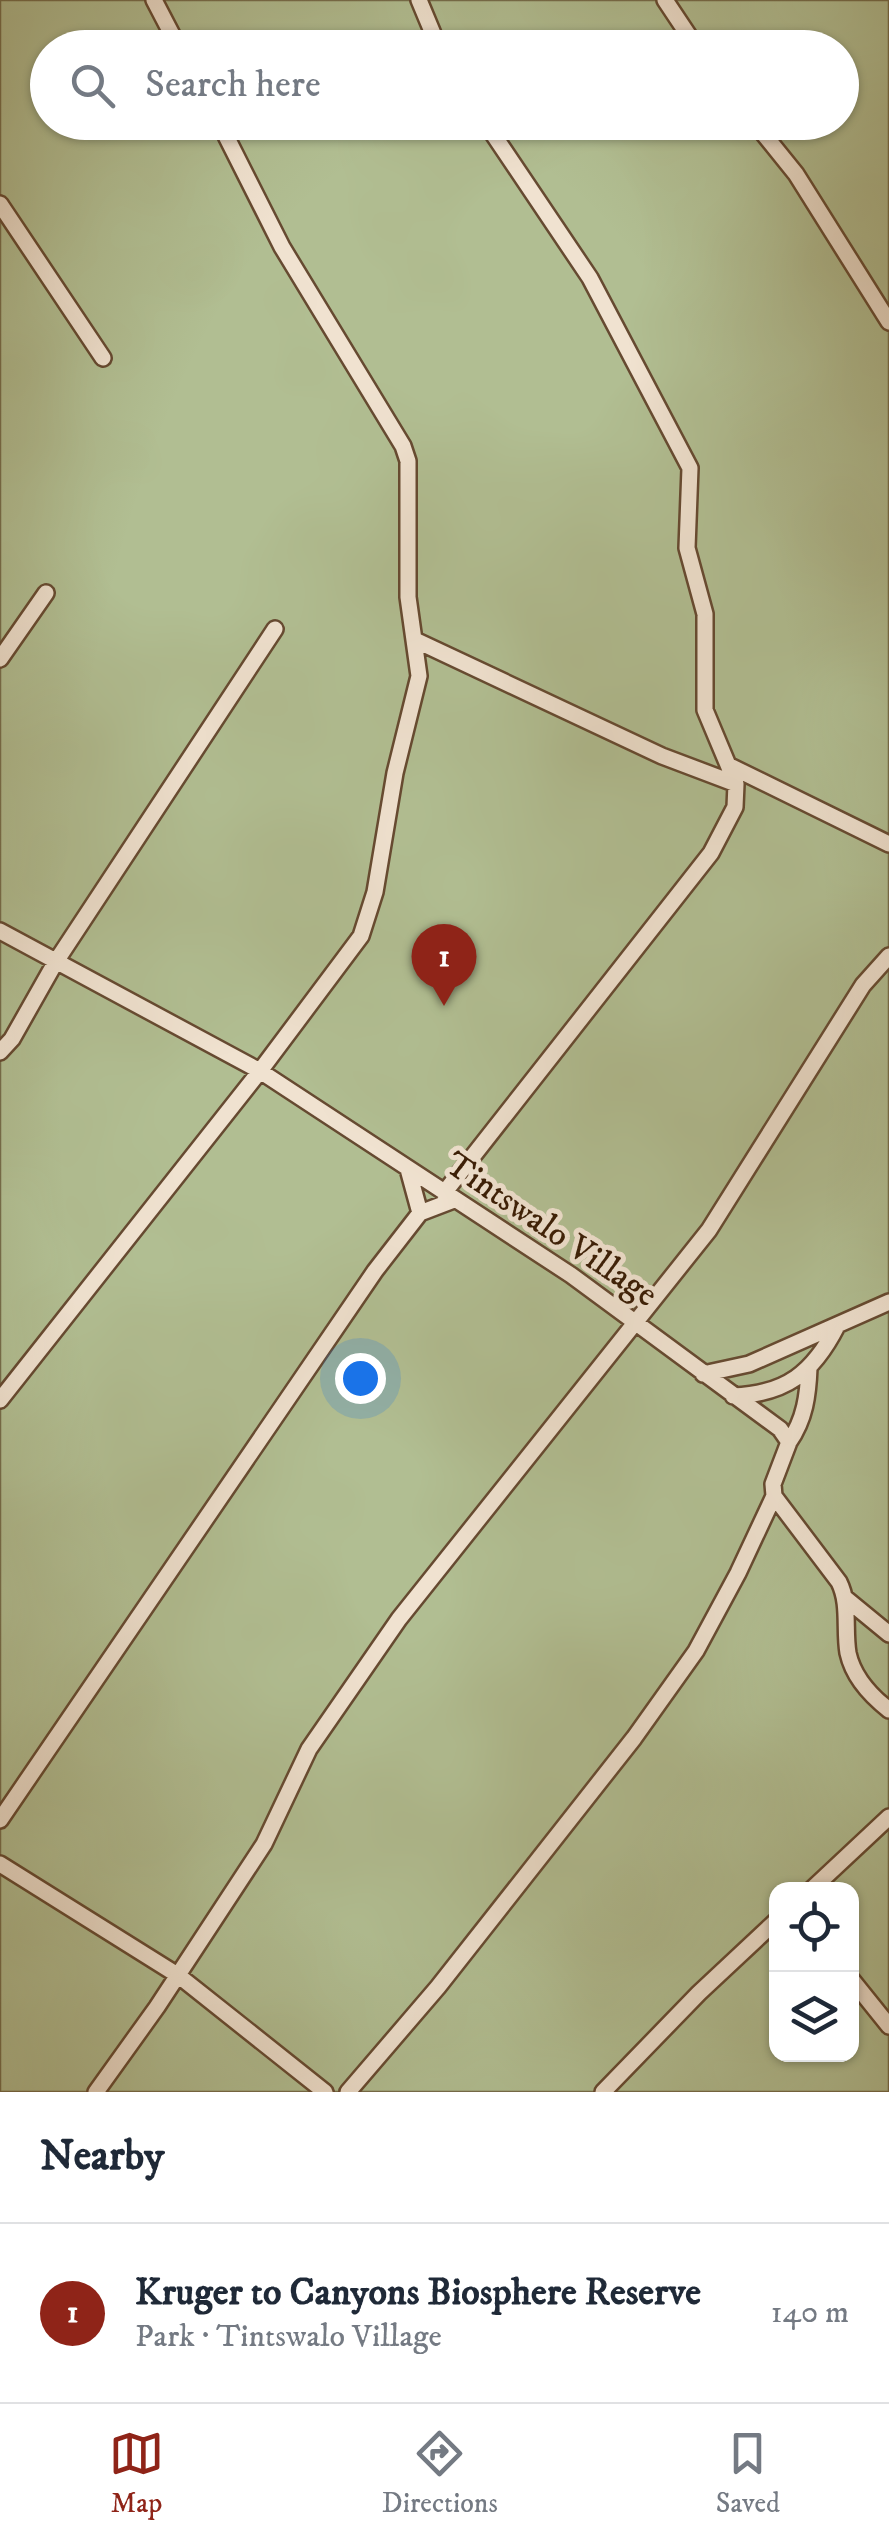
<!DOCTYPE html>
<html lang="en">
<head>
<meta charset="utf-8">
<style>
  body { margin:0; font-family:"IM FELL DW Pica",serif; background:#f6f6f7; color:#1f2937 }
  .controls { position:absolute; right:30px; bottom:30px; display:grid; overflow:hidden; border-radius:20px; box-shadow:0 2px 8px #0004 }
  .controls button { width:90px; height:90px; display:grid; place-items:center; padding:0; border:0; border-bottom:2px solid #e0e1e3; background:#fff; color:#1f2937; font:50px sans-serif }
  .you { position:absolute; left:360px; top:1378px; width:35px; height:35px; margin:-25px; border:8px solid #fff; border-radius:50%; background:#1a73e8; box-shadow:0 0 0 15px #1a73e833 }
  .badge { display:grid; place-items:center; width:65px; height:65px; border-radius:50%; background:#8f2418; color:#fff; font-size:32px; font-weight:700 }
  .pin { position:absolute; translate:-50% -82px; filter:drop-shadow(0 2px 5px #0008) }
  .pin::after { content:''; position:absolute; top:52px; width:35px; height:30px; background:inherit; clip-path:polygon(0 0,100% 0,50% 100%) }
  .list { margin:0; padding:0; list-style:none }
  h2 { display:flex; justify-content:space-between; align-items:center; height:130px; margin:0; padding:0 40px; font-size:42px }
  h2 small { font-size:32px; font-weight:400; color:#747a83 }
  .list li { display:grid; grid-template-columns:65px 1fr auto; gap:30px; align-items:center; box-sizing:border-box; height:180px; padding:0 40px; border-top:2px solid #e0e1e3 }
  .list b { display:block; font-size:38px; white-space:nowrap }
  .list p { margin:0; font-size:32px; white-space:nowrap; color:#747a83 }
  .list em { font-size:32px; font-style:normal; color:#747a83 }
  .icon { flex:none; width:55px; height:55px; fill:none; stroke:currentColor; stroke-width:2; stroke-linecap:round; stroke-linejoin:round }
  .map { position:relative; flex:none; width:889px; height:2092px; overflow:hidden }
  .search { position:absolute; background:#fff; box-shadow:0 2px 8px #0004; left:30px; right:30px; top:30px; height:110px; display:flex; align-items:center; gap:25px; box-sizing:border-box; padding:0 35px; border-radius:55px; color:#747a83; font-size:38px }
  .sheet { height:310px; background:#fff }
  nav { display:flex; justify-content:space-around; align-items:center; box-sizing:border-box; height:140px; border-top:2px solid #e0e1e3; background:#fff; font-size:28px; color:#747a83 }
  nav a { display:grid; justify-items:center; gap:5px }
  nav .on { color:#8f2418 }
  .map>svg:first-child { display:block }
  .green { fill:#b1be92; stroke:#766e4c; stroke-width:2.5; fill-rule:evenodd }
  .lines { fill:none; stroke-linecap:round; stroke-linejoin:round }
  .street-casing { stroke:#664a31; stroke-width:20 }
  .street { stroke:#f0e2d0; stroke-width:15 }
  .labels { text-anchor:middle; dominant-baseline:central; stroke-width:10; stroke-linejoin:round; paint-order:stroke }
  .street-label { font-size:35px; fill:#3a1d05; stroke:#f0e2d0 }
</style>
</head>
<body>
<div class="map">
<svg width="889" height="2092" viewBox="0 0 889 2092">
  <rect width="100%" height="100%" fill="#e8d3b6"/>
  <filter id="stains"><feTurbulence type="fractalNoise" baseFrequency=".002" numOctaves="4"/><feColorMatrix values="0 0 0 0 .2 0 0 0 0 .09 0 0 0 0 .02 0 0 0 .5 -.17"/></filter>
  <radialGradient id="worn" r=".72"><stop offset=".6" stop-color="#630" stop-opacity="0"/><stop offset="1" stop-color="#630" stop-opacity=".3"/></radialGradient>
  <path class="green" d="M 0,0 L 889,0 L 889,2092 L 0,2092 ZM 48,48 L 842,48 L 842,122 L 48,122 ZM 776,1890 L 852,1890 L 852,2054 L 776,2054 Z"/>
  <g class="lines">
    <g class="street-casing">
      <path id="street" d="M 154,0 L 179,48
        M 419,0 L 439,48
        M 665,0 L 697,48
        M 754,122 L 796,174 L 889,322
        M 0,204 L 103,358
        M 415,640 L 662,756 L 736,784
        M 0,659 L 46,593
        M 732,767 L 889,844
        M 0,931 L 260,1071 L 571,1275 L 780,1429 L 789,1442 L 773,1484 L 774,1496 L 839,1582 C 850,1604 844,1629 848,1653 C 853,1676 871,1696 889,1710
        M 0,1052 L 12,1039 L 55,963 L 275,629
        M 408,1169 L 420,1213
        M 444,1193 L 711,853 L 735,807 L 736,784 L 705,710 L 705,614 L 687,548 L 690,468 L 590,278 L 485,122
        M 703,1374 L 749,1364 L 889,1302
        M 733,1396 C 786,1394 813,1373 837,1326
        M 0,1400 L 260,1071 L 361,936 L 375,892 L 395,773 L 419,676 L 408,597 L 408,461 L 403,446 L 282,247 L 219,122
        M 789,1442 C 805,1419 808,1395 809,1368
        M 844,1597 L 889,1634
        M 0,1820 L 375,1271 L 420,1213 L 454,1200
        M 0,1864 L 179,1976 L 325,2092
        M 811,1890 L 889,1817
        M 852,1980 L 889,2026
        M 96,2092 L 157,2007 L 264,1844 L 309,1749 L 399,1619 L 709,1230 L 863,985 L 889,956
        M 348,2092 L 438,1987 L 634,1738 L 696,1651 L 738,1573 L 774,1496
        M 603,2092 L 699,1993 L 776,1921"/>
    </g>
    <use href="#street" class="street"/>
  </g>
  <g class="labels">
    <g class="street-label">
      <text transform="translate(551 1230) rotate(34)">Tintswalo Village</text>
    </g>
  </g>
  <rect width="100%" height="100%" filter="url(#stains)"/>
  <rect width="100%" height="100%" fill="url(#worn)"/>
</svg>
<div class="controls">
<button><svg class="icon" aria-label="locate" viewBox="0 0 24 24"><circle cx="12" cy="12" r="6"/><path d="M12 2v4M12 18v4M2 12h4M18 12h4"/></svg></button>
<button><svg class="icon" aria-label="layers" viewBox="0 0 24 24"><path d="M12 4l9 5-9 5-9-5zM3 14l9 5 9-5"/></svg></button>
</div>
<div class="you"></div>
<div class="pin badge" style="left:444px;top:1006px">1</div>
<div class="search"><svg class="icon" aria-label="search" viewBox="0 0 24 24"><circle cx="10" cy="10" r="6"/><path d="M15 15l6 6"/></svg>Search here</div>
</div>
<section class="sheet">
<h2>Nearby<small></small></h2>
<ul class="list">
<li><span class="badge">1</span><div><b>Kruger to Canyons Biosphere Reserve</b><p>Park · Tintswalo Village</p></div><em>140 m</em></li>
</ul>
</section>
<nav>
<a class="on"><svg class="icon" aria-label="map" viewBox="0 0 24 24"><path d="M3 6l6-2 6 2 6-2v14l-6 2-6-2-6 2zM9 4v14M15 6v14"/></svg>Map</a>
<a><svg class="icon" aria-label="directions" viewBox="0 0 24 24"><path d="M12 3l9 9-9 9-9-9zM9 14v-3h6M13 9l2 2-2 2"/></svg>Directions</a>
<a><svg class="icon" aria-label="saved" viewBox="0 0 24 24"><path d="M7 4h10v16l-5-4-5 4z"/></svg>Saved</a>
</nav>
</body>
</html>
